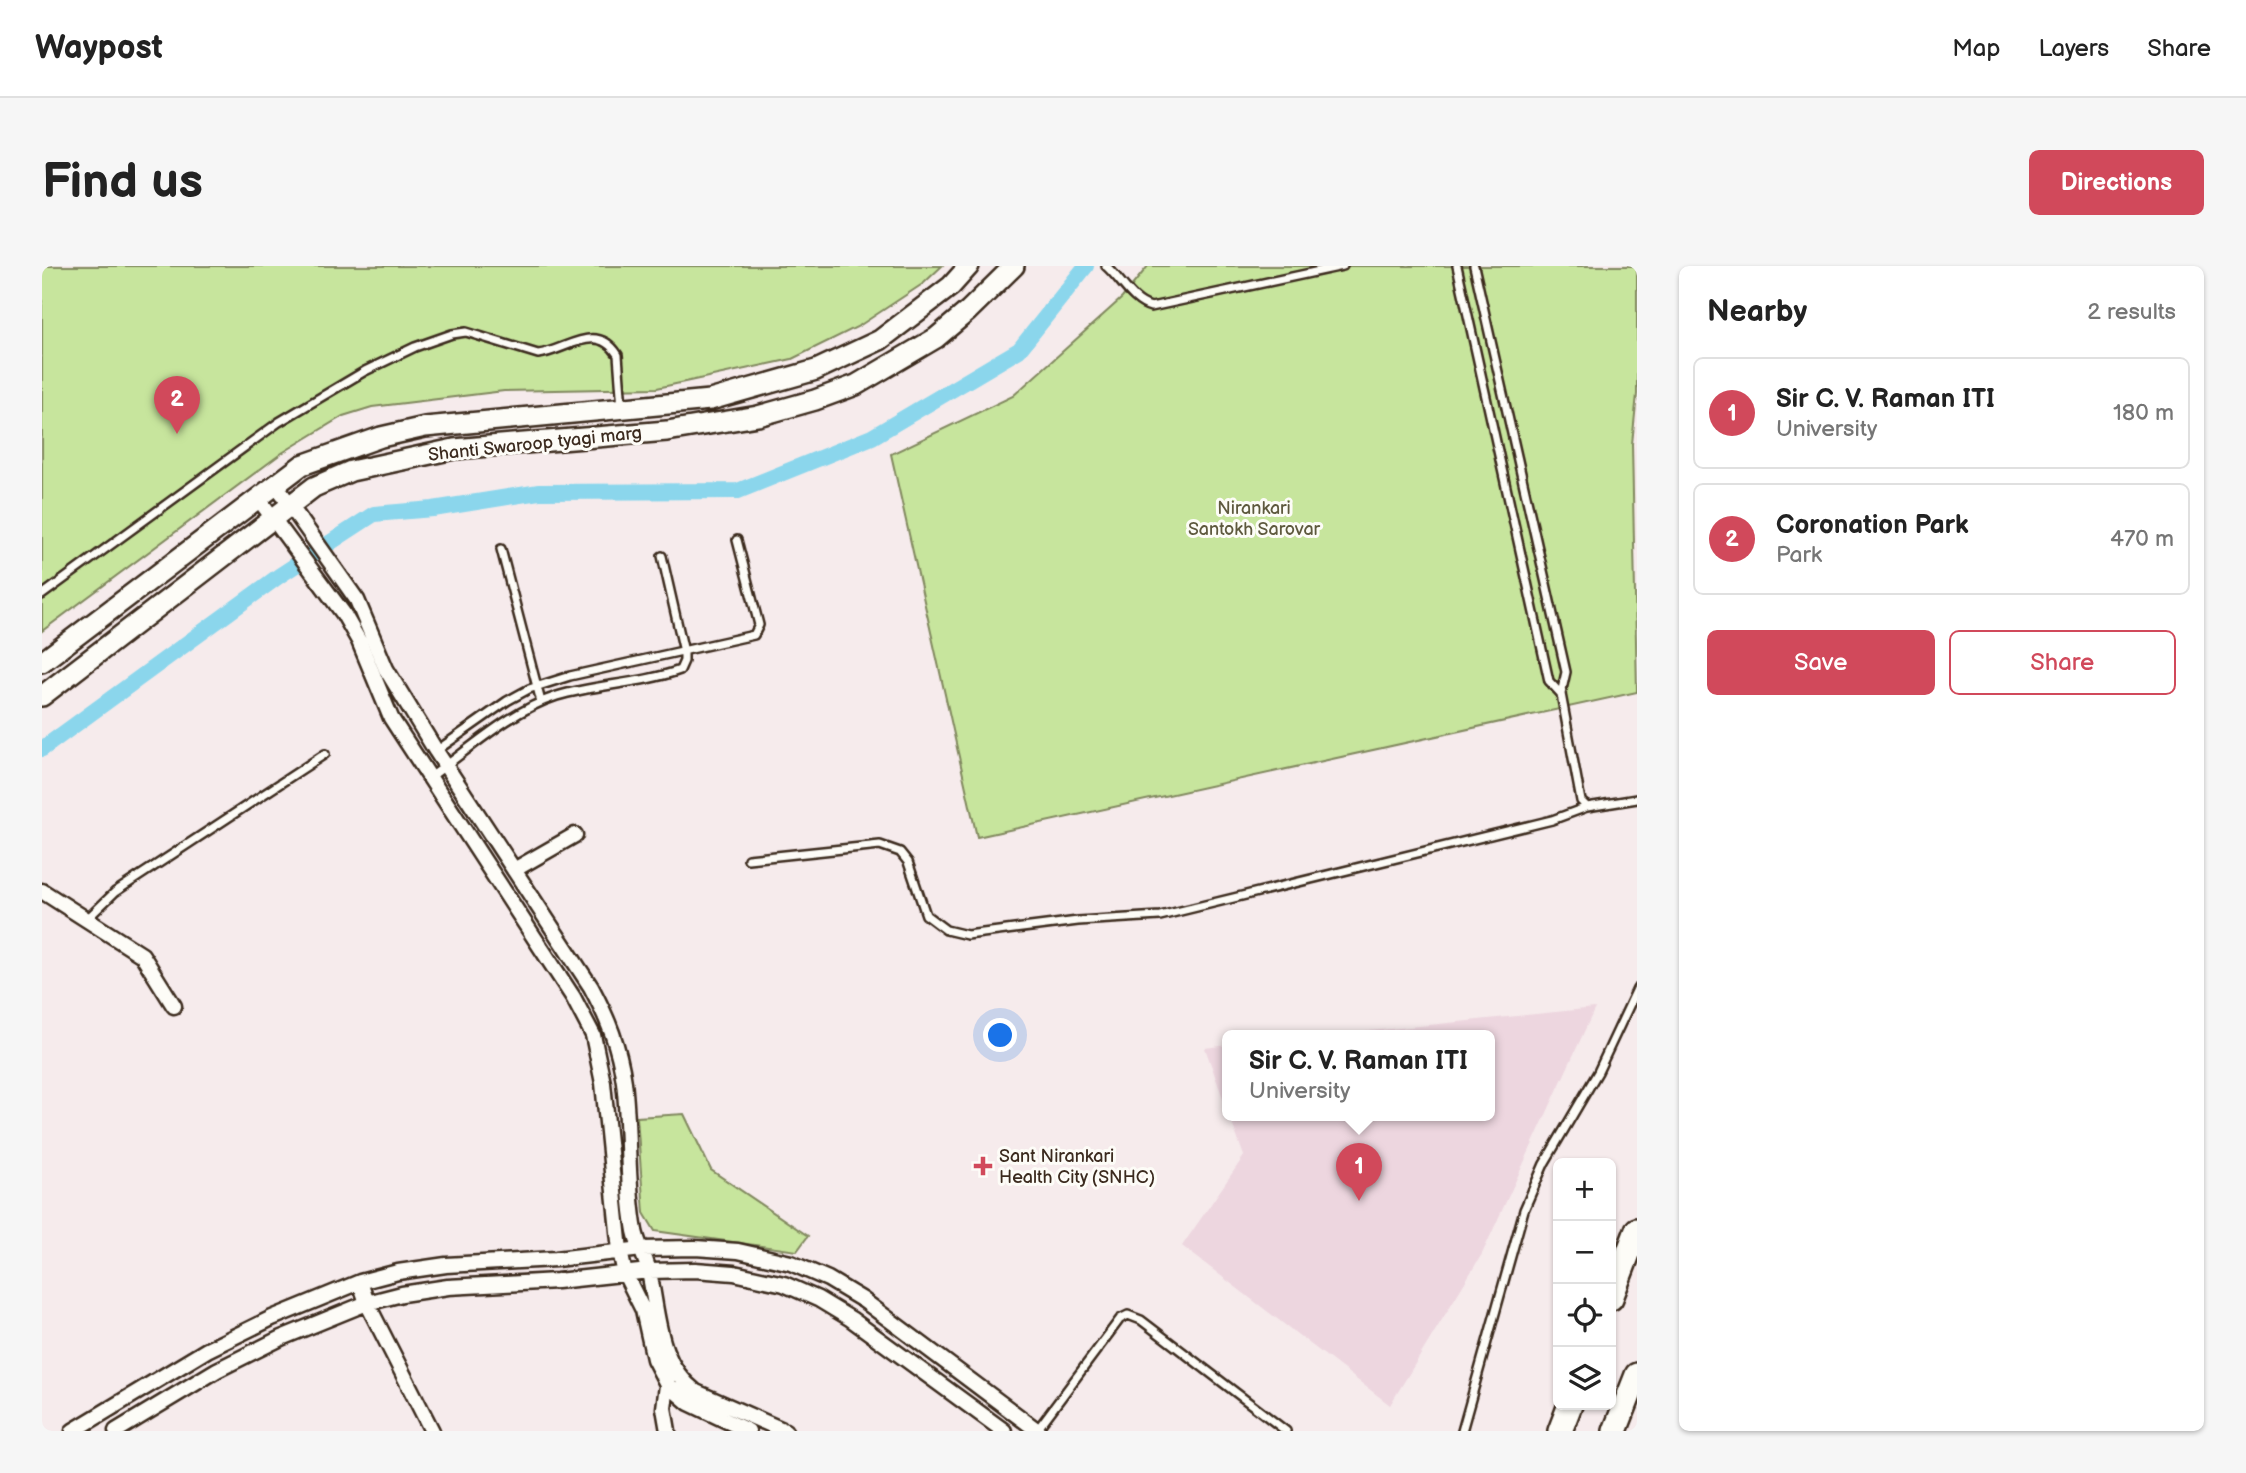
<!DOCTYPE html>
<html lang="en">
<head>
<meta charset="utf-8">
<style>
  body { margin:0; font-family:"Balsamiq Sans",sans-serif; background:#f6f6f6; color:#222 }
  .controls { position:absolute; right:21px; bottom:21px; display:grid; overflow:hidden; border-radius:10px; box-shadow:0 2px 5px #0004 }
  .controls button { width:63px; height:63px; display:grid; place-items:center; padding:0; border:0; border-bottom:2px solid #e0e0e0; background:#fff; color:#222; font:35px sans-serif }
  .you { position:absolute; left:959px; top:770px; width:24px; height:24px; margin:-18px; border:5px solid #fff; border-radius:50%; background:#1a73e8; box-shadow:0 0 0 10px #1a73e833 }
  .badge { display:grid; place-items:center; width:46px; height:46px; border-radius:50%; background:#d1495b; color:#fff; font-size:23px; font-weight:700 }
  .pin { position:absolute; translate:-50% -58px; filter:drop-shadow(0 2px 4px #0008) }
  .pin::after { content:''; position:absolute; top:37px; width:24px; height:21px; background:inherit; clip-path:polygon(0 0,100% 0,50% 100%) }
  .popup { position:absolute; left:1180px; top:764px; width:273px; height:91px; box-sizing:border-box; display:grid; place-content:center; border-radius:10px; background:#fff; filter:drop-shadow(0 2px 5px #0005); font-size:23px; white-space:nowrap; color:#767676 }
  .popup b { font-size:26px; color:#222 }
  .popup::after { content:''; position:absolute; left:50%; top:100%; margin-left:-14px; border:14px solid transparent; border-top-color:#fff }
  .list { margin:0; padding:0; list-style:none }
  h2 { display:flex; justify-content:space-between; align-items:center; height:91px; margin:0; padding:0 28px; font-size:30px }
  h2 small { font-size:23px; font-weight:400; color:#767676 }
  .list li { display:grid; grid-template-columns:46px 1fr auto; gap:21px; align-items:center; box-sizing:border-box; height:112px; margin:0 14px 14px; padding:0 14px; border:2px solid #e0e0e0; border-radius:10px }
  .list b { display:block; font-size:26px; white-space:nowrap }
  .list p { margin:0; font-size:23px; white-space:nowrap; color:#767676 }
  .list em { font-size:23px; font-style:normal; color:#767676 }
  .actions { display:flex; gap:14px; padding:21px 28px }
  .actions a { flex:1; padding:16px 0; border:2px solid #d1495b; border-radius:10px; text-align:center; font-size:24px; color:#d1495b }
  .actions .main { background:#d1495b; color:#fff }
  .icon { flex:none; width:38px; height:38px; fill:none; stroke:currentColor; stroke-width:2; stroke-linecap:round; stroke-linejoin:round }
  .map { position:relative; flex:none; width:1595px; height:1165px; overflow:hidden; border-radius:10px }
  header { display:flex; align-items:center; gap:42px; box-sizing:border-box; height:98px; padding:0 35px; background:#fff; border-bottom:2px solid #e0e0e0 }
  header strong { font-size:33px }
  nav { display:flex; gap:38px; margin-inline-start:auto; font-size:24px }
  .intro { display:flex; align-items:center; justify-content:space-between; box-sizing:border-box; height:168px; padding:0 42px }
  h1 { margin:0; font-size:49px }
  .button { padding:18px 32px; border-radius:10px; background:#d1495b; color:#fff; font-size:24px; font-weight:700 }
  main { display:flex; gap:42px; padding:0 42px }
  aside { flex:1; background:#fff; border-radius:10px; box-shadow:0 2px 5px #0004 }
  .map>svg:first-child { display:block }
  .built { fill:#edd6df }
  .green { fill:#c7e59d; stroke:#81885e; stroke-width:2 }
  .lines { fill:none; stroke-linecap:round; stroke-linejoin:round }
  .canal { stroke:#8bd6ec; stroke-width:16 }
  .service-casing { stroke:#3b2a1e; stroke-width:12 }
  .minor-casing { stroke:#3b2a1e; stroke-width:19 }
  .secondary-casing { stroke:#3b2a1e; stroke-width:24 }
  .trunk-casing { stroke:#3b2a1e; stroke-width:28 }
  .service { stroke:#fdfcf7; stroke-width:7 }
  .minor { stroke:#fdfcf7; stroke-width:14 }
  .secondary { stroke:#fdfcf7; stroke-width:19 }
  .trunk { stroke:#fdfcf7; stroke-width:23 }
  .poi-dot { fill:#d1495b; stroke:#fdfcf7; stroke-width:2.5 }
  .labels { text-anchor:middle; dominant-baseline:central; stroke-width:6; stroke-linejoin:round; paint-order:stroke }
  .street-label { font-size:18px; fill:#3b2a1e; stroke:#fdfcf7 }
  .park-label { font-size:18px; fill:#5e593e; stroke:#fdfcf7 }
  .poi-label { font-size:18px; fill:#3b2a1e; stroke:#fdfcf7; text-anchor:start }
</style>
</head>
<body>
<header>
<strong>Waypost</strong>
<nav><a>Map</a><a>Layers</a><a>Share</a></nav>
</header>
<div class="intro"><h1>Find us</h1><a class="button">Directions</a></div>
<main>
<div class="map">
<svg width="1595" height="1165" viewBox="0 0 1595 1165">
  <rect width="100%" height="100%" fill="#f6ebec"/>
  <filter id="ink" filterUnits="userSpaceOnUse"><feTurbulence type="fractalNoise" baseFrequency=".0143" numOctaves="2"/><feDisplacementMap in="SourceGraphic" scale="14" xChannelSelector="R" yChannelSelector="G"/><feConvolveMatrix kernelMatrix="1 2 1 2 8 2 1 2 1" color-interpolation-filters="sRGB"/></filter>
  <g filter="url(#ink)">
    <path class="built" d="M 1553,742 L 1440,988 L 1348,1139 L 1140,980 L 1202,890 L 1187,849 L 1448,849 L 1448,769 L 1289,769 Z
      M 1186,779 L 1186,846 L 1163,782 Z"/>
    <path class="green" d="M 0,0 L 900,0 L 882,17 L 817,60 L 750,93 L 615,122 L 462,125 L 330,141 L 301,150 L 240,187 L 0,365 Z
      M 1106,0 L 1595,0 L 1595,128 L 1590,178 L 1595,426 L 935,571 L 849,188 L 971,130 L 1080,32 Z
      M 642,848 L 669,904 L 766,970 L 755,985 L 613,965 L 602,947 L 595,851 Z"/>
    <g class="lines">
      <path class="canal" d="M 0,483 L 237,310 L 332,248 L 391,243 L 497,226 L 696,225 L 830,171 L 977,84 L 1044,0"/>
      <g class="service-casing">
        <path id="service" d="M 1064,0 C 1079,13 1090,36 1109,41 L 1301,0
          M 1415,0 L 1507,415 L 1519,428
          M 1432,0 L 1524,406 L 1519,428 L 1539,535 L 1545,541 L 1595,533
          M 459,283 L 499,436
          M 0,329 L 237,156 L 323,105 L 373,81 L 410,68 L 424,66 L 496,88 C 522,86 554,54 576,89 L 580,142
          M 394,485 L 465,435 L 487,423 L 528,410 L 712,369 L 717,359 L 695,274
          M 387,512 C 428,483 468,445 515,430 C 555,418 599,418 638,404 L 642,395 L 642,386 L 620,290
          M 706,593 L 838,579 L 858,586 L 866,596 L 884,649 L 904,664 L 925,669 L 1036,655 L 1118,650 L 1510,554 L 1545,541
          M 45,653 L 73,626 L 283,488
          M 995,1164 L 1078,1053 L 1086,1049 L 1099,1054 L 1244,1165
          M 1420,1165 L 1482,944 L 1502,898 L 1556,806 L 1595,723"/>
      </g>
      <g class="minor-casing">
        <path id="minor" d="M 233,218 L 315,334 L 344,403 L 394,485 L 549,721 C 566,753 577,780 582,816 C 588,865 584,916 593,965 C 596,979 604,992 607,1006 C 617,1051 615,1096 654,1126 L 743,1165
          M 216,232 L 301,347 L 317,375 L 349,452 L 531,731 L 551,769 L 561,817 L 578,985 L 583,1008 L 601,1044 L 612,1093 L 625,1118 L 647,1137 L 706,1165
          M 472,604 L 533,569
          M 0,625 L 100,689 L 132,740
          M 318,1016 L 325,1037 L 390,1165
          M 31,1165 L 165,1084 L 230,1052 L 318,1016 L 356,1006 L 404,999 L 514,993 L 600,983 L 653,982 L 696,985 L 749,997 L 786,1013 L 821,1034 L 996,1165
          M 74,1165 L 175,1104 L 239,1072 L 325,1037 L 360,1028 L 406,1021 L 515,1015 L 607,1005 L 653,1004 L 692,1007 L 742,1018 L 776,1033 L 809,1053 L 962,1165
          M 626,1165 L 622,1142 L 626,1112"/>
      </g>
      <g class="secondary-casing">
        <path id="secondary" d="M 0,396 L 260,199 L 339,171 L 383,161 L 668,134 L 774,104 L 838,74 L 909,20 L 927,0
          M 0,430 L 272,221 L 309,205 L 412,183 L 625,165 L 716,150 L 773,134 L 814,119 L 894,72 L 926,45 L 972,0"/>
      </g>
      <g class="trunk-casing">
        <path id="trunk" d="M 1569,1032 L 1595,964
          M 1518,1165 L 1528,1139
          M 1573,1165 L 1595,1109"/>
      </g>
      <use href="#service" class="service"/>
      <use href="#minor" class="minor"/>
      <use href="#secondary" class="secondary"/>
      <use href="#trunk" class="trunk"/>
    </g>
  </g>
  <path class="poi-dot" d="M937.5 889.5h7v7h7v7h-7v7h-7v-7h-7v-7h7z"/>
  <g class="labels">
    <g class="street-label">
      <text transform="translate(493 178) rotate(-6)">Shanti Swaroop tyagi marg</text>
    </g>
    <g class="park-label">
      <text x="1212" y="242">Nirankari<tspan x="1212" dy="21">Santokh Sarovar</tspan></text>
    </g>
    <g class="poi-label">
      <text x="957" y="890">Sant Nirankari<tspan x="957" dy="21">Health City (SNHC)</tspan></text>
    </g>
  </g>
</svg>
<div class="controls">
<button>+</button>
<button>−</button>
<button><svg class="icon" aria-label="locate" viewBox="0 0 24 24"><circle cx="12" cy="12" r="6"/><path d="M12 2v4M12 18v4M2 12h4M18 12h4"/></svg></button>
<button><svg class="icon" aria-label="layers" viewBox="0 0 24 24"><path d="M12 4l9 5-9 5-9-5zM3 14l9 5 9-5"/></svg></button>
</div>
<div class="you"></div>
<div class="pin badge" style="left:1317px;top:935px">1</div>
<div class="popup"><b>Sir C. V. Raman ITI</b>University</div>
<div class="pin badge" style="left:135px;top:168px">2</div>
</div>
<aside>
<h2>Nearby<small>2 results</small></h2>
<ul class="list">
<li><span class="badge">1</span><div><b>Sir C. V. Raman ITI</b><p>University</p></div><em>180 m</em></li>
<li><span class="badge">2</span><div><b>Coronation Park</b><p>Park</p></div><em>470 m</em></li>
</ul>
<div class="actions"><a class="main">Save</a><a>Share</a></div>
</aside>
</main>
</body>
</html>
